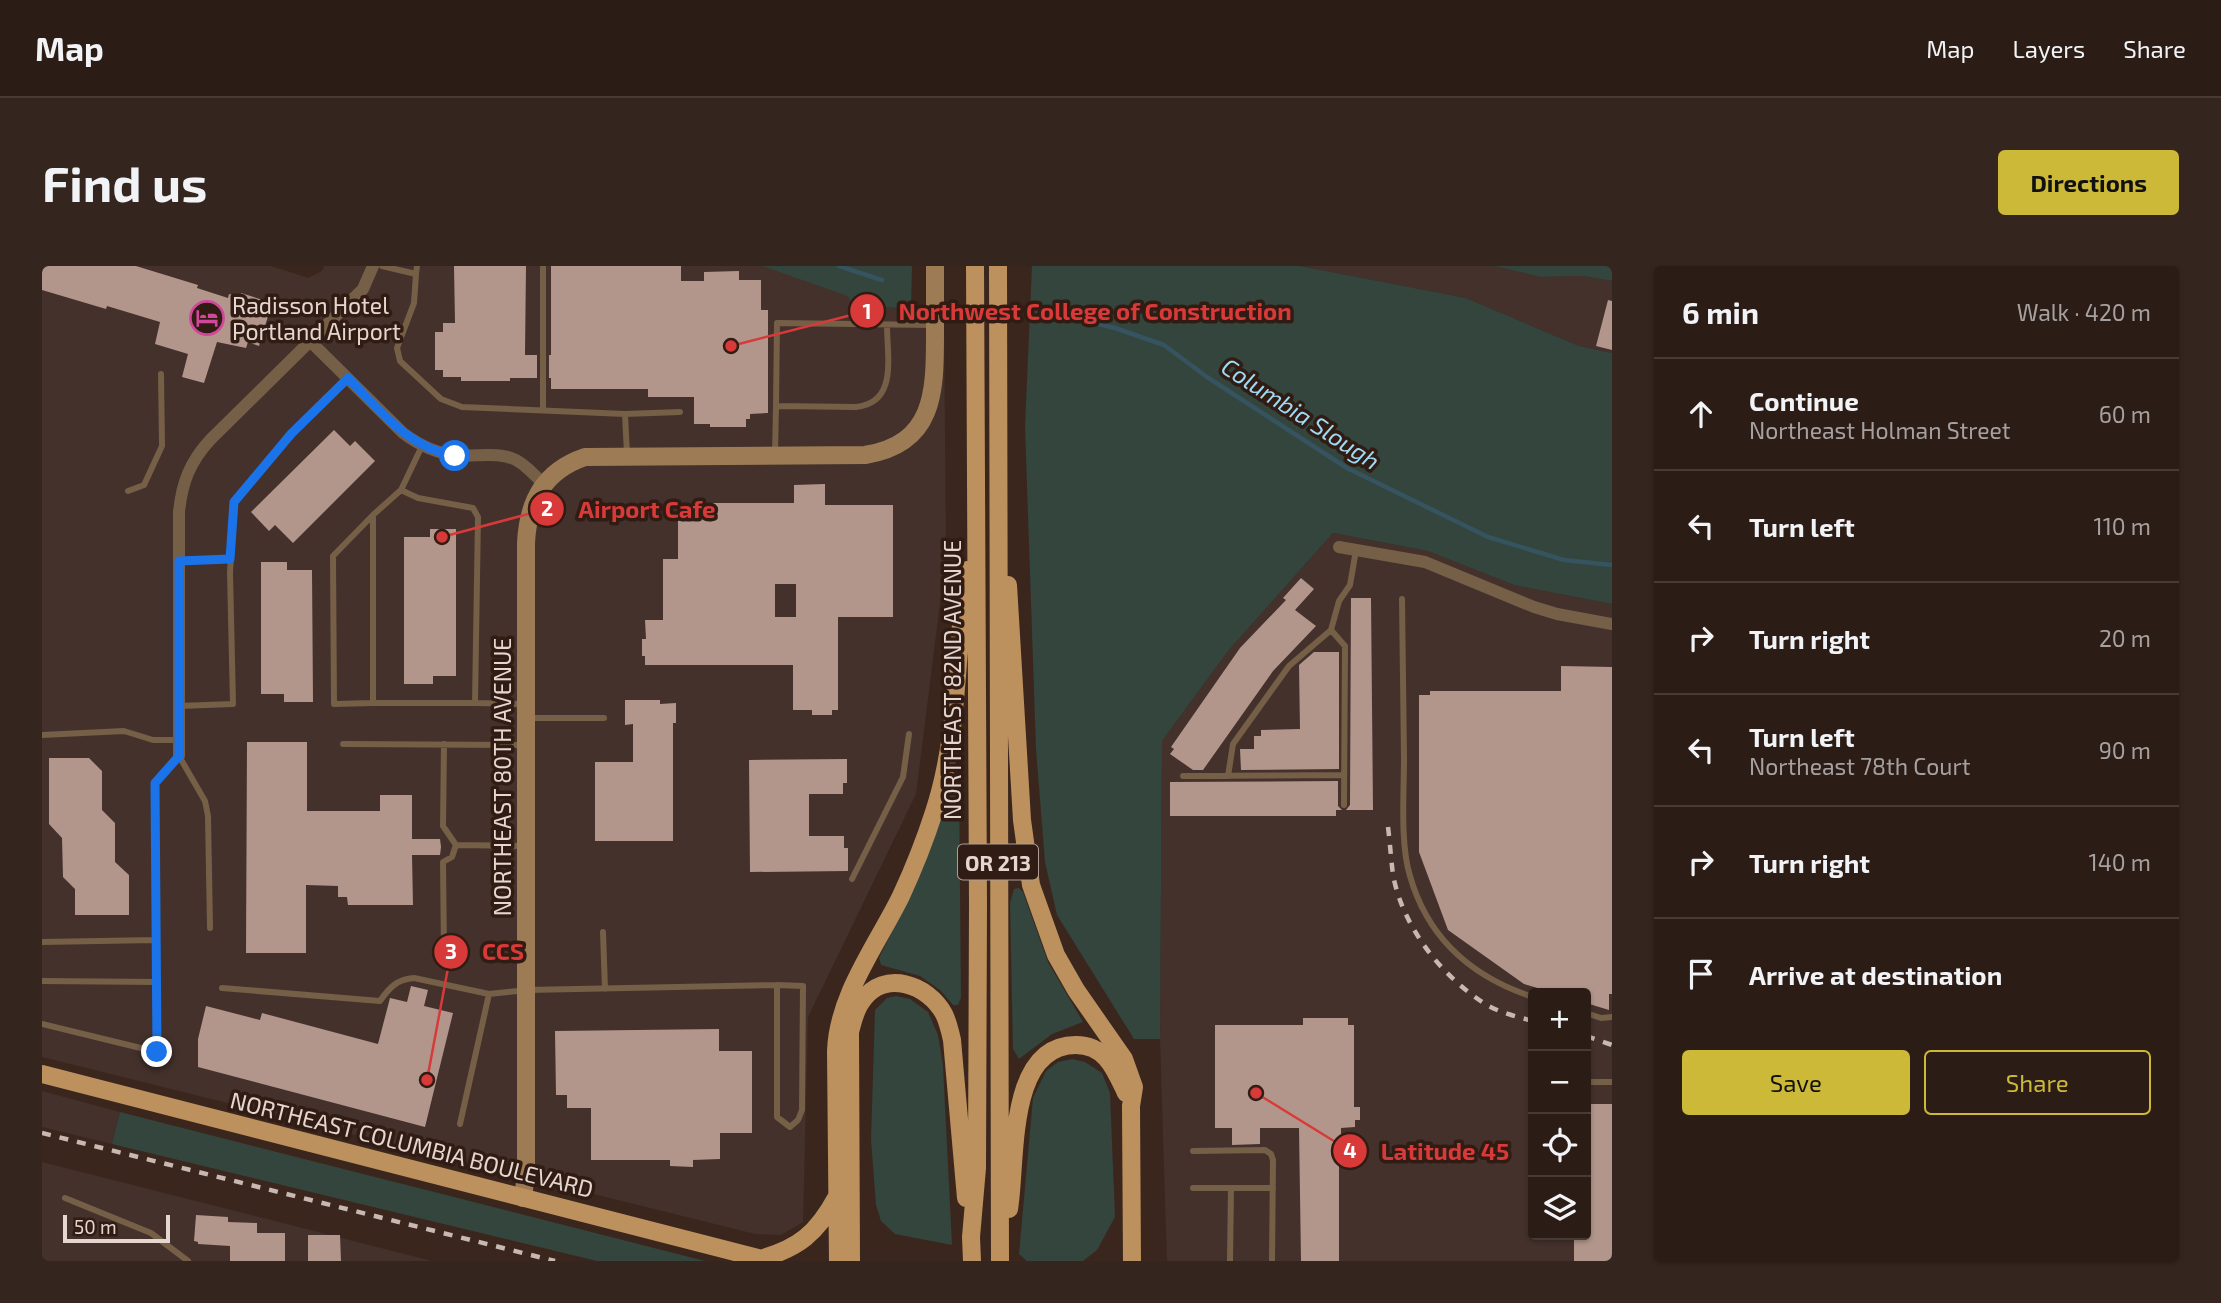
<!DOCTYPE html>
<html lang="en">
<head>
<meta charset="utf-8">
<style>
  body { margin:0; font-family:"Exo 2",sans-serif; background:#34251f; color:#f1f3f6 }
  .controls { position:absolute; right:21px; bottom:21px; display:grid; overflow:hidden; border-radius:7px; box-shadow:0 2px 5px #0004 }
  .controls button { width:63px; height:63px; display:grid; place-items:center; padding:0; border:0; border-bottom:2px solid #483a35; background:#2c1c16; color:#f1f3f6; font:35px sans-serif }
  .scale { position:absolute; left:21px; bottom:18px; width:107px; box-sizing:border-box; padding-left:7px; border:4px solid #e5d6d0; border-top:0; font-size:19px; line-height:24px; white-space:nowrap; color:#e5d6d0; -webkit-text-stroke:5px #311c13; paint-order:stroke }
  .stop { position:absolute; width:21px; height:21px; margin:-16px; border:5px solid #1a73e8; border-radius:50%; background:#fff }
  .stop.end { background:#1a73e8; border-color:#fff; box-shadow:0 2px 7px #0008 }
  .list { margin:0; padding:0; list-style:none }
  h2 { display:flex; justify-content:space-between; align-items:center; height:91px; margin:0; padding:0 28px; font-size:30px }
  h2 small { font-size:23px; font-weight:400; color:#a6a1a1 }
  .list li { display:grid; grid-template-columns:46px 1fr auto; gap:21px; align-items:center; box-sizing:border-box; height:112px; padding:0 28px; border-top:2px solid #483a35 }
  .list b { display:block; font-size:26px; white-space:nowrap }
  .list p { margin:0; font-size:23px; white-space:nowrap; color:#a6a1a1 }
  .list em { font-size:23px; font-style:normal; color:#a6a1a1 }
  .actions { display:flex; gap:14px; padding:21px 28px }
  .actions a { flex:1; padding:16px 0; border:2px solid #cdb938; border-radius:7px; text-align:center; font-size:24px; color:#cdb938 }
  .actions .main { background:#cdb938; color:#111 }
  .icon { flex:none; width:38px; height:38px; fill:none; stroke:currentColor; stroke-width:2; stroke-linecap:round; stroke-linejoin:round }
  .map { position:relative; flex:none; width:1570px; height:995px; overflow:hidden; border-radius:7px }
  header { display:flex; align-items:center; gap:42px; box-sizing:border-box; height:98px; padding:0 35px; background:#2c1c16; border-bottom:2px solid #483a35 }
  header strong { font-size:33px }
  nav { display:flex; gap:38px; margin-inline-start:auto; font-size:24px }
  .intro { display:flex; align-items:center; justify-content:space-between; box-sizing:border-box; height:168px; padding:0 42px }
  h1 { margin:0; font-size:49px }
  .button { padding:18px 32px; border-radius:7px; background:#cdb938; color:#111; font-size:24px; font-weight:700 }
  main { display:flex; gap:42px; padding:0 42px }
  aside { flex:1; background:#2c1c16; border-radius:7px; box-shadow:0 2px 5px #0004 }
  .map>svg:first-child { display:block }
  .industrial { fill:#44312c; fill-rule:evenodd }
  .green { fill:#33453c }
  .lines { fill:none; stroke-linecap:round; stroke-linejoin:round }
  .stream { stroke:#365360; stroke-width:4.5 }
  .building { fill:#b2968b; fill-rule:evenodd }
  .lane { stroke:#755f47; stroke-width:6 }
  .street { stroke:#755f47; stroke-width:12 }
  .secondary { stroke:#9d7c55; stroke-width:18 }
  .primary { stroke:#bd915e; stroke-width:18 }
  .rail { stroke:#c8b8b2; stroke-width:4.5; stroke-dasharray:9 9; stroke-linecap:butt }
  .route { stroke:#1a73e8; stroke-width:9 }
  .labels { text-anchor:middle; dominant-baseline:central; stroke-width:7; stroke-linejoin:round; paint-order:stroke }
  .shield { fill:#311c13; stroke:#af9e97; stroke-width:2 }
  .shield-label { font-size:21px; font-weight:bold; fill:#e5d6d0 }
  .poi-label { font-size:23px; fill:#e5d6d0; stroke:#311c13; text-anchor:start }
  .street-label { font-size:23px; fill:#e5d6d0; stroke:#311c13 }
  .water-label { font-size:24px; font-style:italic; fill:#9fdaf5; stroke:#311c13 }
  .leader { fill:none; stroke:#d83939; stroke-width:2.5 }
  .callout-dot { fill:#d83939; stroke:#311c13; stroke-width:2.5 }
  .mark-label { font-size:21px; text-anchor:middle; font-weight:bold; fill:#fff }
  .callout-label { font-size:24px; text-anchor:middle; font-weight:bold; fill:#d83939; stroke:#311c13; stroke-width:7; stroke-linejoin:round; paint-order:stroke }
</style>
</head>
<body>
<header>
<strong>Map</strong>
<nav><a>Map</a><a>Layers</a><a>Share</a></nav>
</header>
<div class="intro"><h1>Find us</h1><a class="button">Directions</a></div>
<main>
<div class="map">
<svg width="1570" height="995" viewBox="0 0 1570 995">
  <rect width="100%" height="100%" fill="#3b261d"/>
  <path class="industrial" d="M 0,0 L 229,0 L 266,12 L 280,5 L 282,0 L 720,0 L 805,30 L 812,39 L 902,46 L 904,289 L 874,528 L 766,751 L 761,956 L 739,969 L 713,968 L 0,791 Z
    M 1258,0 L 1452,0 L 1499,11 L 1541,10 L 1570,15 L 1570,87 L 1537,80 L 1424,32 Z
    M 1291,267 L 1386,285 L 1472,319 L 1570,338 L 1570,995 L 1125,995 L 1118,773 L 1120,475 L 1186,385 ZM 1491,727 L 1544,727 L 1544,969 L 1491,969 Z
    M 0,825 L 78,846 L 70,878 L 0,861 Z
    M 0,896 L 390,995 L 0,995 Z"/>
  <path class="green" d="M 720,0 L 870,0 L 869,43 L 812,39 L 805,30 Z
    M 990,0 L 1258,0 L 1424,32 L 1537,80 L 1570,87 L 1570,338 L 1472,319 L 1386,285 L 1291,267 L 1186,385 L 1120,475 L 1118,773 L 1092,773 L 1015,649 L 1003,596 L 994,483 L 983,161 Z
    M 1452,0 L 1570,0 L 1570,15 L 1541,10 L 1499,11 Z
    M 910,510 L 917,513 L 919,732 L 916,739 L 911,739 L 898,724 L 878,710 L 839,699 L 837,692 L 874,618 L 892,571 Z
    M 977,622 L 981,626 L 1006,696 L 1041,756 L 1010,768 L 977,793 L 971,783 L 968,637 L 972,623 Z
    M 854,730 L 868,733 L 886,746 L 896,769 L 901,800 L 910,979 L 853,968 L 839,955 L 834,939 L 829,874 L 833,744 L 845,732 Z
    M 1030,793 L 1043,796 L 1060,807 L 1068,827 L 1073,951 L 1055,984 L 1041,995 L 985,995 L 977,988 L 991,832 L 1004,805 L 1016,796 Z
    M 78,846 L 663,995 L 555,995 L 70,878 Z"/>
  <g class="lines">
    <path class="stream" d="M 797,0 L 840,14
      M 1010,47 L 1073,62 L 1122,79 L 1165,111 L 1305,202 L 1446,271 L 1522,294 L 1570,299"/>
  </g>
  <path class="building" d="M 0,0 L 94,0 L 156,19 L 155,22 L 186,32 L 187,28 L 198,31 L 199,27 L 230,37 L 217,80 L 206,76 L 204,82 L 175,76 L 162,117 L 140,111 L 146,88 L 113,78 L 118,56 L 65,40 L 64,43 L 0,24 Z
    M 412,0 L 484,0 L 483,89 L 495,89 L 495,112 L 468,112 L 468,115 L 419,115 L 419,111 L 401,111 L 401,104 L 393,104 L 393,66 L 401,66 L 401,57 L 413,57 Z
    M 509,0 L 639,0 L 639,15 L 662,15 L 662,6 L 697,5 L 697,14 L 719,14 L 719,44 L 726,44 L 726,147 L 708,148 L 708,153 L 704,153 L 704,161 L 668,161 L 668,158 L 652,158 L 652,131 L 606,131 L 606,123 L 509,123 L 509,112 L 507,112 L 507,89 L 509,89 Z
    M 1566,34 L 1570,35 L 1570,84 L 1554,80 Z
    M 292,164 L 308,180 L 313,175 L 333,195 L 251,277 L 233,259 L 227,265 L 209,246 Z
    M 783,218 L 783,239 L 851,239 L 851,351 L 796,351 L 796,444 L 790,444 L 790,449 L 770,449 L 770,444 L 751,444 L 751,399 L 603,399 L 603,390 L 600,390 L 600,373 L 604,373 L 603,354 L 621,354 L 621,293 L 636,293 L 636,237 L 752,237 L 752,219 ZM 733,318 L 754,318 L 754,351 L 733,351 Z
    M 388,263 L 414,263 L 414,410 L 391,410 L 391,418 L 362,418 L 362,271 L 388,271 Z
    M 219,296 L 245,296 L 245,304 L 270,304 L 271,436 L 242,436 L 242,428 L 219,428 Z
    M 1259,312 L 1272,323 L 1253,344 L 1274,360 L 1231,405 L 1161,504 L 1151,504 L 1128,488 L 1132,483 L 1129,481 L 1198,382 L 1244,334 L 1241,332 Z
    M 1309,332 L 1329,332 L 1331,544 L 1304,544 L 1308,539 Z
    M 1272,386 L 1297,386 L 1297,503 L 1199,504 L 1198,483 L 1212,483 L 1212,470 L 1219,470 L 1219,464 L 1258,463 L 1257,399 Z
    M 1519,400 L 1570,401 L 1570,728 L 1567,728 L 1567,744 L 1544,737 L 1544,727 L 1512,727 L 1482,718 L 1406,664 L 1377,586 L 1377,429 L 1388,429 L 1388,425 L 1519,425 Z
    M 583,434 L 618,434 L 618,438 L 634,437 L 634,457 L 631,457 L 631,575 L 553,575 L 553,496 L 591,496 L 591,458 L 583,459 Z
    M 205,476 L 265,476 L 265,545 L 338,545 L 338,529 L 370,529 L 370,573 L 398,573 L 399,581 L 398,589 L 370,589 L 371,639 L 306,639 L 305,631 L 296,631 L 296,620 L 264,619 L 264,687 L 204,687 Z
    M 7,492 L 47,492 L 60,505 L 60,544 L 73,557 L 73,596 L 87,609 L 87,649 L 33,649 L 33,623 L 21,611 L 20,572 L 7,558 Z
    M 805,493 L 805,517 L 801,517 L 801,528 L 767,528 L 767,570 L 802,570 L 802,582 L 806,582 L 806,605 L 708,606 L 707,494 Z
    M 1296,515 L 1296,540 L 1300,544 L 1294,544 L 1294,550 L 1128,550 L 1128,516 Z
    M 369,720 L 386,724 L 382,740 L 411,747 L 383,861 L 156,801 L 156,773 L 164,740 L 218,754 L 220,747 L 336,778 L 348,732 L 365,736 Z
    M 1261,752 L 1306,752 L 1306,759 L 1312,759 L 1312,841 L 1318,841 L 1318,854 L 1313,854 L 1313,861 L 1299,862 L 1299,886 L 1297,886 L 1297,995 L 1259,995 L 1257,862 L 1218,862 L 1218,878 L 1190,879 L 1190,862 L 1173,862 L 1173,759 L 1261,759 Z
    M 677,763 L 677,785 L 710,785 L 710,867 L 678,867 L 678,893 L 651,894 L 651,901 L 628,900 L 628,894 L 549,894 L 549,842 L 525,842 L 525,829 L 514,829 L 513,765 Z
    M 1544,838 L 1570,838 L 1570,995 L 1532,995 L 1532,969 L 1544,969 Z
    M 154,949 L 186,951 L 186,956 L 215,957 L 215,967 L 243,967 L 243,995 L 188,995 L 188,980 L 156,978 L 156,976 L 152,975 Z
    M 266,969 L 298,969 L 299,995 L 266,995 Z"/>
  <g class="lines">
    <path class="lane" d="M 340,0 L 374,8 L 375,0
      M 501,0 L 501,144
      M 374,8 L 372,37 L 355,82 L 358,95 L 399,133 L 420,141 L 583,148
      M 845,59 C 845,91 856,137 814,141 L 734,140 L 735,57 L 891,59
      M 733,187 L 734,140
      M 585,188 L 583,148 L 638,146
      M 359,224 L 331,249 L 331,437 L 433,437 L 436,251 L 431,242 L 376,232 L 359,224 L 380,180
      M 86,225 L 102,219 L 120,180 L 119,108
      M 331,249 L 291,290 L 292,438 L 331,437
      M 138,294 L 188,293
      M 1360,333 C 1361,386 1361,440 1362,493 C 1362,527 1358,578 1368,610 C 1386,673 1430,711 1491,731
      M 1289,364 L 1303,380 L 1302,539
      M 433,437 L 484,438
      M 137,440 L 191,438 L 188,307 L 192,236 L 249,168 L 306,112
      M 487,452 L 562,452
      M 0,469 L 82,465 L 111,474 L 137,474
      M 301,478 L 483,479
      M 402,478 L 401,560 L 414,579 L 410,591 L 401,596 L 402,687
      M 1141,510 L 1302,509
      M 1186,510 L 1191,478 L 1247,400 L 1289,364 L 1297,335 L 1308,319 L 1314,284
      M 414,579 L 482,580
      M 810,613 L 861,511 L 867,468
      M 561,666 L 563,723
      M 0,676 L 114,674
      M 0,715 L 115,716
      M 180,722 L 338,735 C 347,722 355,713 372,712 L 447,728
      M 1544,747 L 1559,752 L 1570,751
      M 0,758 L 115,786 L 113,517 L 137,490 L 163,535 L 166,550 L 168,662
      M 1544,816 L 1570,816
      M 418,858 L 447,728 L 485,724 L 735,719 L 735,851 L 748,861 L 756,854 L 760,844 L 761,720 L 735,719
      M 1151,885 L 1223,884 L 1229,888 L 1231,894 L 1230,995
      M 1151,922 L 1231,922
      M 23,932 L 109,967 L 146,995
      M 1188,995 L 1189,922"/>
    <path class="street" d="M 269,76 L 361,167 C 377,179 394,188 415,189 C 433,191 456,185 474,194 C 485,200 494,210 502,219
      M 1297,281 L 1383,296 L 1492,341 L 1515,348 L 1570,358
      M 137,490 L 137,246 C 140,216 148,196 168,174 L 321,23 L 331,0"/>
    <path class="secondary" d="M 481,932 L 484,908 L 484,277 C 486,235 502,205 543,191 L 823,189 C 892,178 893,127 893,70 C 893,47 893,23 893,0"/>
    <path class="primary" d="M 956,0 L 958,995
      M 966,319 L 980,554 L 989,619 L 1014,689 L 1034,724 L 1082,793 L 1092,821 L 1089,840 L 1090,995
      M 0,808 L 728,995
      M 967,943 C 975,896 964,779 1034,779 C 1064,779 1073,804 1084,827
      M 718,993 C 757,982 775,967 794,932
      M 796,995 L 794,785 C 796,729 835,679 859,630 C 872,602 883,574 892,546 C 918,467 913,384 925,304
      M 809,995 L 808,766 C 811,755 813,744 820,735 C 842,703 886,718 902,748 C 906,756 908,765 910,774 L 924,932
      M 930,995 L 929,971 L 935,902 L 936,639 L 933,0"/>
    <path class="rail" d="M 1346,561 C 1348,577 1349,593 1351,609 C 1361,662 1401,712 1445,739 C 1459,747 1476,751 1491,755
      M 1544,770 L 1570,779
      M 0,867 L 513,995"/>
  </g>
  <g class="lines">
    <path class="route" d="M 115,786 L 113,517 L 137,490 L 137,295 L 188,293 L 192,236 L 249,168 L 306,112 C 339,145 365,181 413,190"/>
  </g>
  <defs>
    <g id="hotel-ring" transform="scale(1.75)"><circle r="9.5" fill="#311c13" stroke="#d1479c" stroke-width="1.5"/><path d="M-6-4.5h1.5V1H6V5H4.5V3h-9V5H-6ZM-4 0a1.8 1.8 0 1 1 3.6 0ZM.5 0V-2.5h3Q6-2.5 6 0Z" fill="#d1479c"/></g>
  </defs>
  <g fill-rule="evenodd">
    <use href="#hotel-ring" x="165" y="52"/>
  </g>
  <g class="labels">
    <rect class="shield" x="916" y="578.5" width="80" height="35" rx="5"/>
    <g class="shield-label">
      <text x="956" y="596">OR 213</text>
    </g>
    <g class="poi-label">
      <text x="190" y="39">Radisson Hotel<tspan x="190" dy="26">Portland Airport</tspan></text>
    </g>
    <g class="street-label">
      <text transform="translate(910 414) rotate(-90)">NORTHEAST 82ND AVENUE</text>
      <text transform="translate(460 511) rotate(-90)">NORTHEAST 80TH AVENUE</text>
      <text transform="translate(370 878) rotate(14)">NORTHEAST COLUMBIA BOULEVARD</text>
    </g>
    <g class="water-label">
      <text transform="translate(1259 147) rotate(33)">Columbia Slough</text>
    </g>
  </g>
  <path class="leader" d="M689 80L825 45M400 271L505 243M385 814L409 686M1214 827L1308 885"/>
  <g class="callout-dot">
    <circle cx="689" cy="80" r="7"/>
    <circle cx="400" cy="271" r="7"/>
    <circle cx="385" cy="814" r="7"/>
    <circle cx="1214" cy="827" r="7"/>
    <circle cx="825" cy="45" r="18"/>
    <circle cx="505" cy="243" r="18"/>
    <circle cx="409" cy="686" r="18"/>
    <circle cx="1308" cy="885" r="18"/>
  </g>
  <g class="mark-label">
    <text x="825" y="53">1</text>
    <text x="505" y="250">2</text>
    <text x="409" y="693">3</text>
    <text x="1308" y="892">4</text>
  </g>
  <g class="callout-label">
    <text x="1053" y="54">Northwest College of Construction</text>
    <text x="605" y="252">Airport Cafe</text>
    <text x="461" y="694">CCS</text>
    <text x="1403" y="894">Latitude 45</text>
  </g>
</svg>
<div class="controls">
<button>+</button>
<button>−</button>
<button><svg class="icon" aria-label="locate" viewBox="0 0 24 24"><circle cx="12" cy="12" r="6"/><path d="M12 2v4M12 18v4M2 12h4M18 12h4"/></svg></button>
<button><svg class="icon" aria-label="layers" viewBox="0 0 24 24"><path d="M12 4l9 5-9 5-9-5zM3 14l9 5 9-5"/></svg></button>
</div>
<div class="scale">50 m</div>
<div class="stop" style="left:413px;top:190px"></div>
<div class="stop end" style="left:115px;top:786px"></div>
</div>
<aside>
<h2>6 min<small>Walk · 420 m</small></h2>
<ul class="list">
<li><svg class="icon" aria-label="ahead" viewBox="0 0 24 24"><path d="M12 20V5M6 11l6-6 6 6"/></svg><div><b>Continue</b><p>Northeast Holman Street</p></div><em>60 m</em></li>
<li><svg class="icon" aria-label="left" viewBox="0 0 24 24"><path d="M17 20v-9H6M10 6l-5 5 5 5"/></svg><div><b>Turn left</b></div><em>110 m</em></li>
<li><svg class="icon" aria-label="right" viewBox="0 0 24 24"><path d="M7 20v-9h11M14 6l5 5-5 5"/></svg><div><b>Turn right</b></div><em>20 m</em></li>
<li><svg class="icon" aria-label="left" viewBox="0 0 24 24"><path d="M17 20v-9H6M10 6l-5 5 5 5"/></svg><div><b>Turn left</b><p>Northeast 78th Court</p></div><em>90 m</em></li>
<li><svg class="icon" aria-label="right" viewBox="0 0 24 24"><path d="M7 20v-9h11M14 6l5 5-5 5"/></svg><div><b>Turn right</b></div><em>140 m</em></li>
<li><svg class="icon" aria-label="arrive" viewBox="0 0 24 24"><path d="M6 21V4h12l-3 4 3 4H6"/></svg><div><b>Arrive at destination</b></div></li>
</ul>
<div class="actions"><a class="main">Save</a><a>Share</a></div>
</aside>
</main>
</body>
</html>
